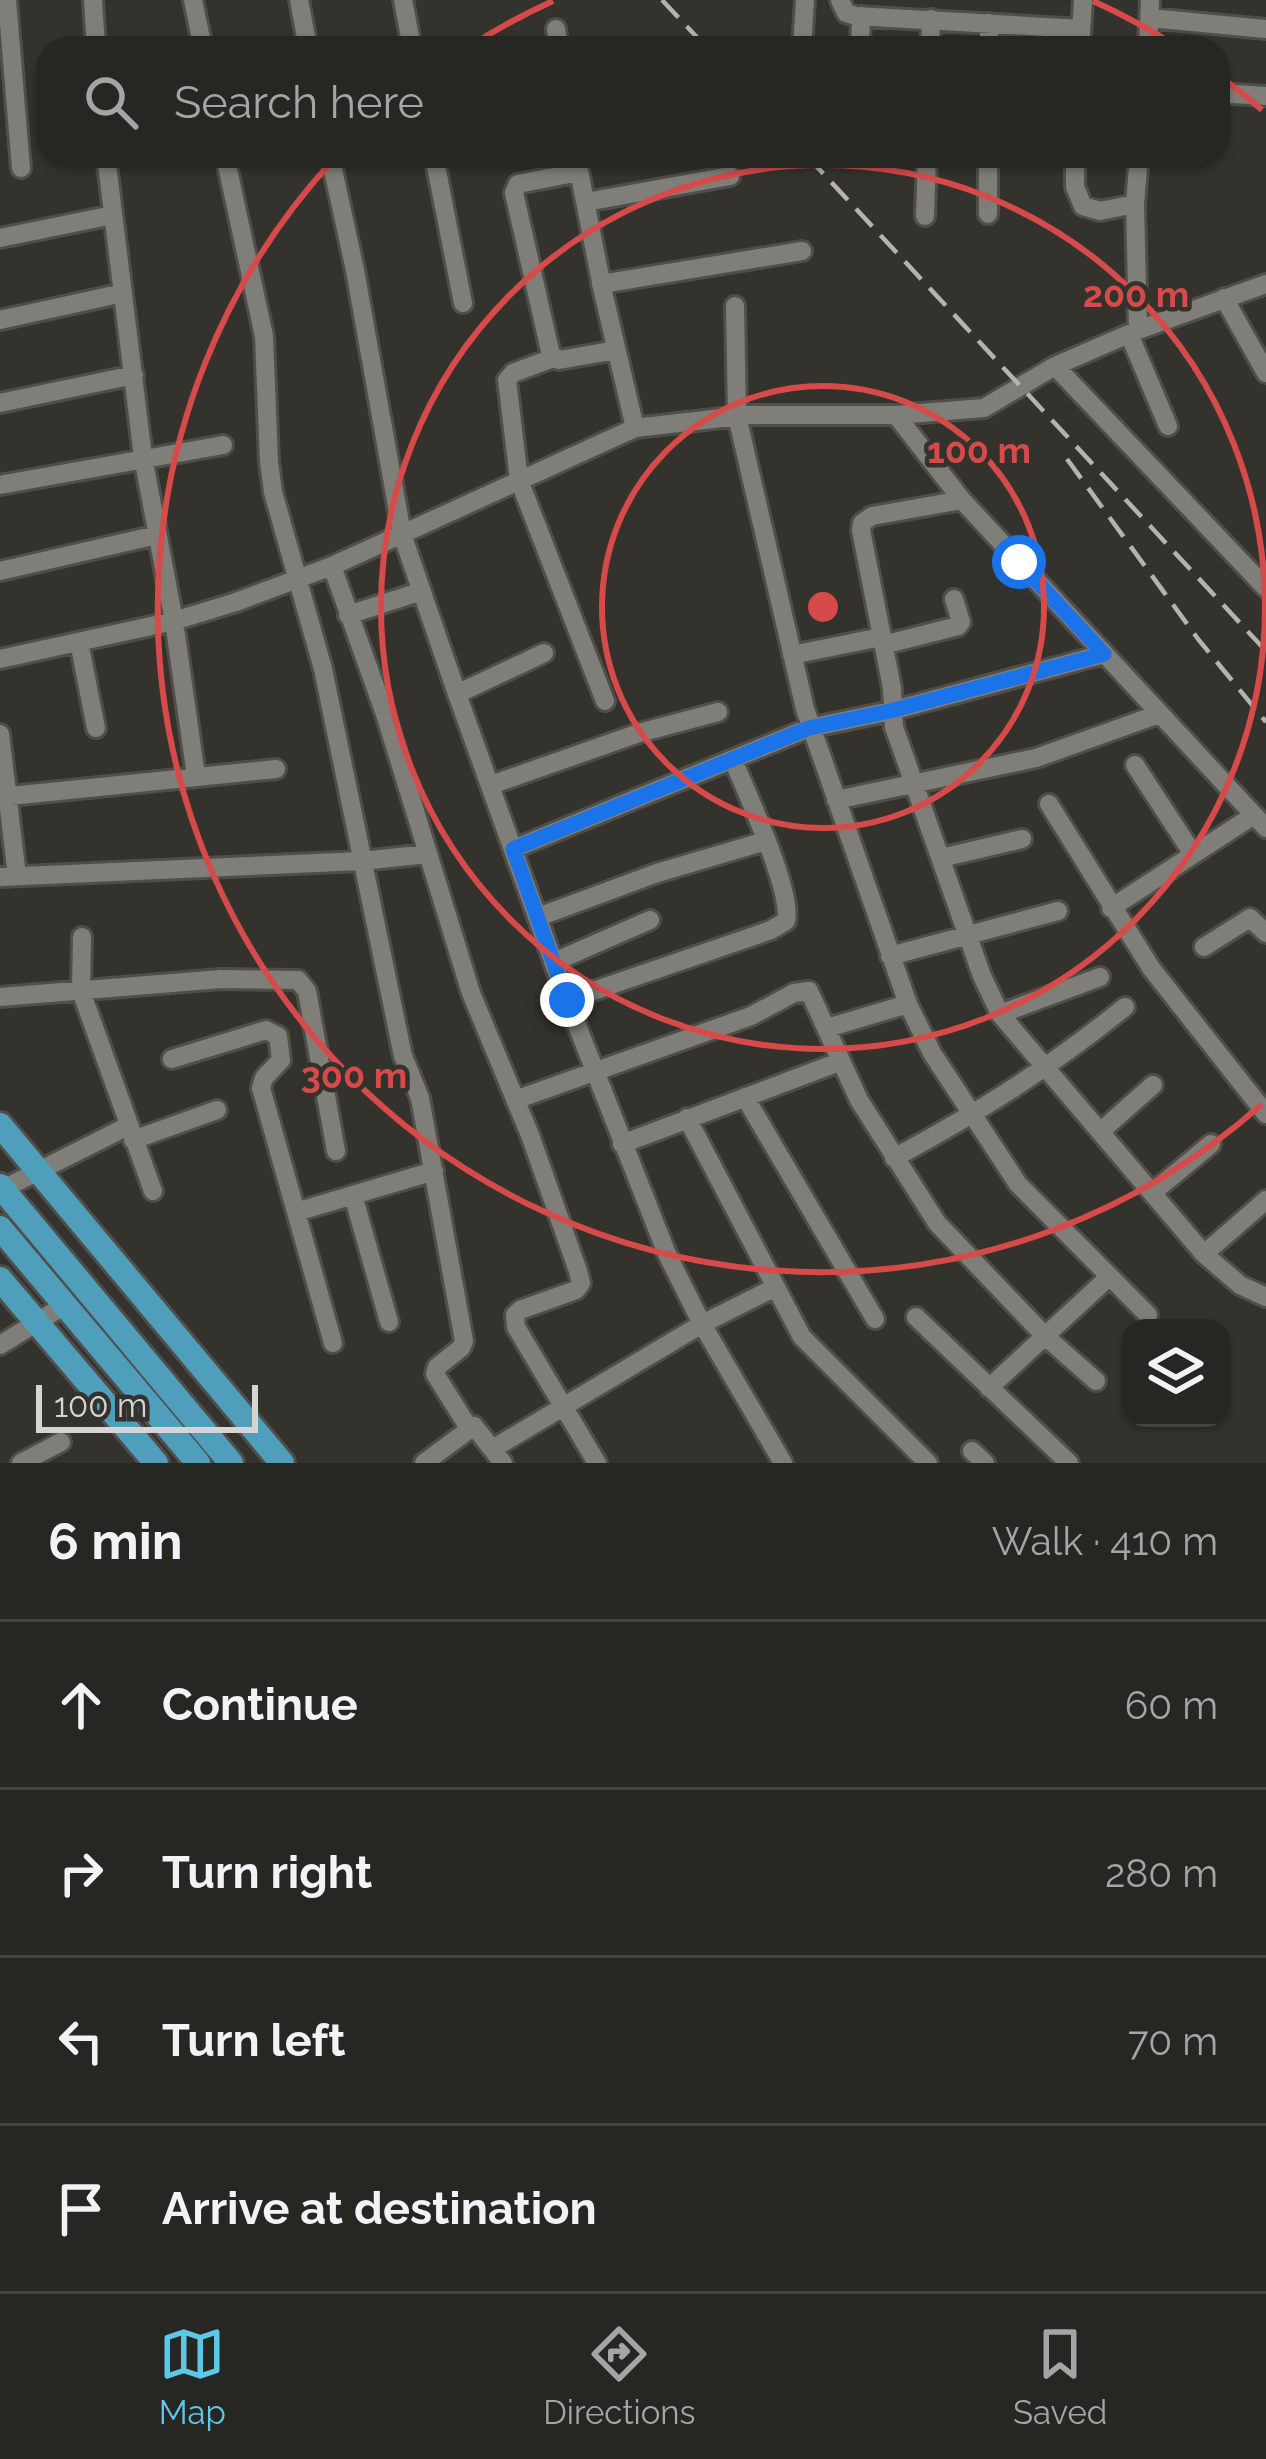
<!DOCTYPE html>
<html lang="en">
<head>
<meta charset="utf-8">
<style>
  body { margin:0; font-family:Raleway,sans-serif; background:#2e2e2a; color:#f1f3f6 }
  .controls { position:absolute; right:36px; bottom:36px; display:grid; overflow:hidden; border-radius:24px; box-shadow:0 3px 9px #0004 }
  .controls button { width:108px; height:108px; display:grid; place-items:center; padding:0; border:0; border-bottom:3px solid #424340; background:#262622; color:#f1f3f6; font:60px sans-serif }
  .scale { position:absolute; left:36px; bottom:30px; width:222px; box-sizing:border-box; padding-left:12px; border:6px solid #d6d5d2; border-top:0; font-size:33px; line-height:42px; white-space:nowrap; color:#d6d5d2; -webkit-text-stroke:9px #33322d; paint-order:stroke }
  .stop { position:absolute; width:36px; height:36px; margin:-27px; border:9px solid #1a73e8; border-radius:50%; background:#fff }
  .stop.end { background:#1a73e8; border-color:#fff; box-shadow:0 3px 12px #0008 }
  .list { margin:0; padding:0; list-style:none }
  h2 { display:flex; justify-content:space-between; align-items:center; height:156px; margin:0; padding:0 48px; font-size:51px }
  h2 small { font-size:39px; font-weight:400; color:#a4a5a5 }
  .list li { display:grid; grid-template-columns:78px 1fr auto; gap:36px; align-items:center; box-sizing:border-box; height:168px; padding:0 48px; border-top:3px solid #424340 }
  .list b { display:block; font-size:45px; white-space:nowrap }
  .list em { font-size:39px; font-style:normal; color:#a4a5a5 }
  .icon { flex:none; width:66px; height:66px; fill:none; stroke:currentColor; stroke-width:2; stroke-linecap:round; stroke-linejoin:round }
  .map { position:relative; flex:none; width:1266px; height:1463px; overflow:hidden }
  .search { position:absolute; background:#262622; box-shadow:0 3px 9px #0004; left:36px; right:36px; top:36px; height:132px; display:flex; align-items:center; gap:30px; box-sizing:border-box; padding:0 42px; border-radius:36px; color:#a4a5a5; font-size:45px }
  .sheet { height:828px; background:#262622 }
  nav { display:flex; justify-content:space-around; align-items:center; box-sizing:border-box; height:168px; border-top:3px solid #424340; background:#262622; font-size:33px; color:#a4a5a5 }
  nav a { display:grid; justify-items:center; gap:6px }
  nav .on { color:#5cc7e7 }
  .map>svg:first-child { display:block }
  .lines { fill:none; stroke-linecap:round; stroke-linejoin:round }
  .minor-casing { stroke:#4f4e4a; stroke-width:24 }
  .major-casing { stroke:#4f4e4a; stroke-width:30 }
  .minor { stroke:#807e78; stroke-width:18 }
  .major { stroke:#4f9ebc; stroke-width:24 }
  .rail { stroke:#b4b3af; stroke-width:4.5; stroke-dasharray:24 12; stroke-linecap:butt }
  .route { stroke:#1a73e8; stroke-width:15 }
  .ring { fill:none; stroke:#d64b4a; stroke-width:6 }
  .centre { fill:#d64b4a; stroke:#33322d; stroke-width:6 }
  .ring-label { font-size:36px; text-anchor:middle; font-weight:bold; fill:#d64b4a; stroke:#33322d; stroke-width:9; stroke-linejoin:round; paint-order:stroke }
</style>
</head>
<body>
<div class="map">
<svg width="1266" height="1463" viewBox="0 0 1266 1463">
  <rect width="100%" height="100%" fill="#33322d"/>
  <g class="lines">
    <g class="minor-casing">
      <path id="minor" d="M 7,0 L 21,168
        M 93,0 L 96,48
        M 193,0 L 203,48
        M 299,0 L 308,48
        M 403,0 L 412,48
        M 840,0 L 846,13 L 856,16 L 1081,29
        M 1150,18 L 1266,29
        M 556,29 L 559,48
        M 802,48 L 805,0
        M 860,48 L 861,16
        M 930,48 L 931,19
        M 989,48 L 989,23
        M 1080,48 L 1083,0
        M 1148,48 L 1150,0
        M 1218,93 L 1266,96
        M 106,156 L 143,457 L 174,621 L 196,776
        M 225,156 L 264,336 L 269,462 L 273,492 L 323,669 L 403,1056 L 420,1098 L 464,1341 L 461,1348 L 437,1367 L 435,1374 L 469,1428
        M 330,156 L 355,270 L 402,534 L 457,694 L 567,1000 L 667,1254 L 702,1324 L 783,1463
        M 434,156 L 463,303
        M 576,156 L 603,292 L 635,428
        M 1075,156 L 1075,187 L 1083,206 L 1100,211 L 1135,204
        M 579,172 L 518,184 L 514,193 L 551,355 L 559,360 L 616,350
        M 586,202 L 730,176
        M 988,214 L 988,156
        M 925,216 L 927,156
        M 0,238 L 113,215
        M 601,284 L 802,251
        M 1224,298 L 1266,373
        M 735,306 L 737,416 L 805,709 L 908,1004 L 932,1053 L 1018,1184 L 1148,1315
        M 0,320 L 123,293
        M 1138,330 L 1135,204 L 1139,156
        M 1129,334 L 1168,426
        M 553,358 L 513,373 L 507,380 L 519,480 L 605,701
        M 1055,366 L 1266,588
        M 0,403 L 134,375
        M 896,415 L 962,500 L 1266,828
        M 0,485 L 223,445
        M 962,500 L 872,516 L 862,523 L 861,530 L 892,688 L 894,727 L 982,976 L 1000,1014 L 1204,1254 L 1240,1285 L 1266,1297
        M 332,566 L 385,714 L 471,993 L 530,1135 L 578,1271 L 581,1283 L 576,1290 L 520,1310 L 515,1315 L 516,1327 L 597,1463
        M 0,571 L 157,535
        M 348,615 L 422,591
        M 79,642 L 96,728
        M 883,645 L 958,626 L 961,622 L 954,599
        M 792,655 L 881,637
        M 0,659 L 174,621 L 236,602 L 332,566 L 635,428 L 748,415 L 896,415 L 984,408 L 1055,366 L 1138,330 L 1266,284
        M 457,694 L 544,653
        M 0,734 L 17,876
        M 1135,765 L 1193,854
        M 491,785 L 639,733 L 718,712
        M 0,797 L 276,769
        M 836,800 L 1036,758 L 1159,714
        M 1049,804 L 1151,968 L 1266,1114
        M 513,849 L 809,728 L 891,711 L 1104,654
        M 941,858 L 1022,839
        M 0,877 L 362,861 L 427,854
        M 1111,908 L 1254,815
        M 538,917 L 657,873 L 766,841
        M 82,937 L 81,991 L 153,1191
        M 1204,947 L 1250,918 L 1266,933
        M 890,956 L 1058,911
        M 554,962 L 650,920
        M 0,997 L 221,979 L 298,980 L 307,991 L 336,1151
        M 567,1000 L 771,930 L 786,921 C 793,892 747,794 734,762
        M 1000,1014 L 1100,977
        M 827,1028 L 908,1004
        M 172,1059 L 266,1030 L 278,1036 L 281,1060 L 264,1078 L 261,1088 L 333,1343
        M 745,1097 L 875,1319
        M 515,1100 L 751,1016 L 794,993 L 809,991 L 859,1100 L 937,1223 L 1045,1336 L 1109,1277
        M 687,1118 L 802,1337 L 928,1463
        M 1100,1132 L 1153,1085
        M 133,1140 L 217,1110
        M 622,1144 L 839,1062
        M 894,1158 C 981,1111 1048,1069 1125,1007
        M 3,1189 L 128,1126
        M 1152,1193 L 1211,1144
        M 353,1195 L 389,1322
        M 296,1212 L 434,1171
        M 1204,1254 L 1266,1200
        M 916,1317 L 1069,1463
        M 0,1345 L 65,1305
        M 989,1388 L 1045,1336 L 1096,1381
        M 494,1448 L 702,1324 L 776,1287
        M 972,1451 L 985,1463
        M 21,1463 L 61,1442
        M 424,1463 L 474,1426 L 503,1463"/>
    </g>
    <g class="major-casing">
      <path id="major" d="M 0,1125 L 282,1463
        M 0,1186 L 231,1463
        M 0,1228 L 198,1463
        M 0,1279 L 156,1463"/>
    </g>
    <use href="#minor" class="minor"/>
    <use href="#major" class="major"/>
    <path class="rail" d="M 662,0 L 707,48
      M 807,156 L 1266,651
      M 1067,459 L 1198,639 L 1266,722"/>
  </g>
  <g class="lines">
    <path class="route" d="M 567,1000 L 513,849 L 809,728 L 890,711 L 1104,654 L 1019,562"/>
  </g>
  <g class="ring">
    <circle cx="823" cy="607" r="221"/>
    <circle cx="823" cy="607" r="442"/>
    <path d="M1262 1104A663 663 0 0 1 334 159M467 48A663 663 0 0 1 553 1M1093 1A663 663 0 0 1 1179 48M1222 78A663 663 0 0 1 1262 110"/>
  </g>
  <circle cx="823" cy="607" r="18" class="centre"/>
  <g class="ring-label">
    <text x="1136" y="307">200 m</text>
    <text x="979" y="463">100 m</text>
    <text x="354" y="1088">300 m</text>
  </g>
</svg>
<div class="controls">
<button><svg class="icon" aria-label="layers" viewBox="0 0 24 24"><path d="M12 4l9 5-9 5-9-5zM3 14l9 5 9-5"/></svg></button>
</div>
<div class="scale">100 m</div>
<div class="stop" style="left:1019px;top:562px"></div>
<div class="stop end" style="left:567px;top:1000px"></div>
<div class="search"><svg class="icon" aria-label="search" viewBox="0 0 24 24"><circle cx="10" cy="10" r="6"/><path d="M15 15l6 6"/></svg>Search here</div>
</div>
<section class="sheet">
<h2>6 min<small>Walk · 410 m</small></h2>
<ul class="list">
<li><svg class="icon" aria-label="ahead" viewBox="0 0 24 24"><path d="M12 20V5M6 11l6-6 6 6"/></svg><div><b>Continue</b></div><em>60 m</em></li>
<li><svg class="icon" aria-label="right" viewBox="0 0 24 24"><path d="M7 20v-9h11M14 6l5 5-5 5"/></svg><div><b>Turn right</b></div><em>280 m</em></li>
<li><svg class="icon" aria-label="left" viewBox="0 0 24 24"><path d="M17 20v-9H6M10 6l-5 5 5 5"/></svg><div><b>Turn left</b></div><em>70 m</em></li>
<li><svg class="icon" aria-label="arrive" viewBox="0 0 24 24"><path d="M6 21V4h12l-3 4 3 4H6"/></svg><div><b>Arrive at destination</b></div></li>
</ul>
</section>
<nav>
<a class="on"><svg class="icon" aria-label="map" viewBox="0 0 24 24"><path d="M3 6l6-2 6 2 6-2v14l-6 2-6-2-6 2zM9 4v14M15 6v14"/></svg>Map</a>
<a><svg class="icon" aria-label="directions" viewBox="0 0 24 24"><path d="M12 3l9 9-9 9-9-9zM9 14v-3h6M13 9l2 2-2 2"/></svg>Directions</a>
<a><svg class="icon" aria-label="saved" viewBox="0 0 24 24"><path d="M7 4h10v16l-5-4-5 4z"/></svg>Saved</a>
</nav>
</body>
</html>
